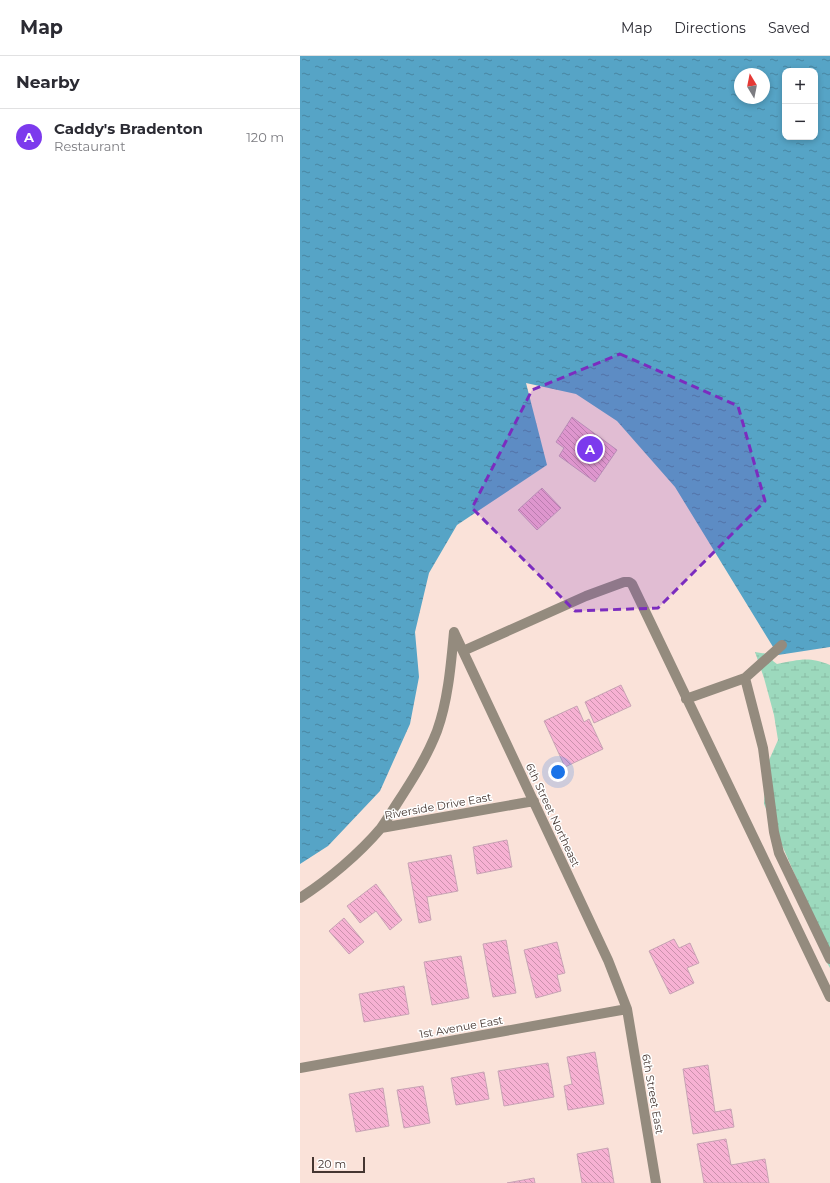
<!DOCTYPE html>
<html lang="en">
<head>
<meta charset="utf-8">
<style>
  body { margin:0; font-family:Montserrat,sans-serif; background:#f2f2f3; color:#2b2b33 }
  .controls { position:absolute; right:12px; top:12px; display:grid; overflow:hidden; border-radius:8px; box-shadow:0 2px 6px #0003 }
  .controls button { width:36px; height:36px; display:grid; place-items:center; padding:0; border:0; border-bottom:1px solid #e1e1e2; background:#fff; color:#2b2b33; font:20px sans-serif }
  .compass { position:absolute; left:434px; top:12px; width:36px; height:36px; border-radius:50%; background:#fff; box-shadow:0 2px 6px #0003; rotate:350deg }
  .scale { position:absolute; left:12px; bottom:10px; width:53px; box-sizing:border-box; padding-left:4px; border:2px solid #453631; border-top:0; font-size:11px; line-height:14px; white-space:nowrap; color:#453631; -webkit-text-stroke:3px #fff; paint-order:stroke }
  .you { position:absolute; left:258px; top:716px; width:14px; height:14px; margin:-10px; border:3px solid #fff; border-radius:50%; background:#1a73e8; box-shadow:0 0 0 6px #1a73e833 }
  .badge { display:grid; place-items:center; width:26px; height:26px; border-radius:50%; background:#7c3aed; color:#fff; font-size:13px; font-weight:700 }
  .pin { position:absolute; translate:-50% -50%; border:2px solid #fff; box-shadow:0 1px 4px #0006 }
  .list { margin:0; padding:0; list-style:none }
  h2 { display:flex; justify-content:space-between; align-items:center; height:52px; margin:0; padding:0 16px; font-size:17px }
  h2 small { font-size:13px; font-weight:400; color:#7c7c81 }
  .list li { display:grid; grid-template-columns:26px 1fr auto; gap:12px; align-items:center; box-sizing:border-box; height:56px; padding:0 16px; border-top:1px solid #e1e1e2 }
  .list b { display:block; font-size:15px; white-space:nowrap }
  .list p { margin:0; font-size:13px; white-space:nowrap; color:#7c7c81 }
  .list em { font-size:13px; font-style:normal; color:#7c7c81 }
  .map { position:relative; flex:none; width:530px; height:1127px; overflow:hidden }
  header { display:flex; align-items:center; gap:24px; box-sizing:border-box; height:56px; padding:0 20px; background:#fff; border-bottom:1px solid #e1e1e2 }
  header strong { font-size:19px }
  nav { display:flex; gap:22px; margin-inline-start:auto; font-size:14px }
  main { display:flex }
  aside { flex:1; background:#fff }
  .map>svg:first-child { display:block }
  .wetland { fill:url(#wetland-marsh) }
  .water { fill:url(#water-ripples); fill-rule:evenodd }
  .building { fill:url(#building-back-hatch); stroke:#c8a4b5 }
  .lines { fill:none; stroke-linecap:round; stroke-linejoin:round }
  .minor { stroke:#948b7e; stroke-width:10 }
  .marked { fill:#7b2cbf; fill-opacity:0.2; stroke:#7b2cbf; stroke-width:3; stroke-dasharray:8 5; stroke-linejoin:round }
  .labels { text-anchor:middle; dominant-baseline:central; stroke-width:3; stroke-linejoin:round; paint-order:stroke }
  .street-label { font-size:11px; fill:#453631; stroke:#fff }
</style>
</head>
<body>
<header>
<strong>Map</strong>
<nav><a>Map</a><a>Directions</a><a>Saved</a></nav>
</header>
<main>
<aside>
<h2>Nearby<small></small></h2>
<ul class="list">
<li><span class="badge">A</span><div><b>Caddy's Bradenton</b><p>Restaurant</p></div><em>120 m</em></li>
</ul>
</aside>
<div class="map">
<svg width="530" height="1127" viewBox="0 0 530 1127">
  <defs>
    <pattern id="wetland-marsh" width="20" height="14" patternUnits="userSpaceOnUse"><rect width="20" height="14" fill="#9cd9bd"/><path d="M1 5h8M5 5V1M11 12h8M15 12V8" fill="none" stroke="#88bba3"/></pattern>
    <pattern id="water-ripples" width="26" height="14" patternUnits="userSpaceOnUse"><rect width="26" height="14" fill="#56a4c6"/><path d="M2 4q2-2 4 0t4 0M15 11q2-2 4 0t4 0" fill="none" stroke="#4986a1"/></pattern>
    <pattern id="building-back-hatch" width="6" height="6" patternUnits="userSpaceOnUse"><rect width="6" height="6" fill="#f7b1d3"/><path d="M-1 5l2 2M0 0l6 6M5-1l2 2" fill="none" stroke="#ca91ac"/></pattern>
  </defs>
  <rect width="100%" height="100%" fill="#fae2d9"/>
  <path class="wetland" d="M 455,596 L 468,598 L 473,605 L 477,608 C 499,604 508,600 530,609 L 530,912 L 526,905 L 505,842 L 464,748 L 466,711 L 478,684 L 474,659 L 464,622 Z"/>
  <path class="water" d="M 0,0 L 530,0 L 530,591 L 478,599 L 375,431 L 317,365 L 276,338 L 226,327 L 247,409 L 157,469 L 129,517 L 115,576 L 119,621 L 110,668 L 80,735 L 28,790 L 0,808 ZM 485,15 L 515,15 L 515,81 L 485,81 ZM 440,18 L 464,18 L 464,42 L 440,42 Z"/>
  <path class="building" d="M 272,361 L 317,394 L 295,426 L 259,400 L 264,392 L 256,386 Z
    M 242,432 L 261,452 L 237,474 L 218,454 Z
    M 321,629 L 331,650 L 294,667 L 285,646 Z
    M 277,650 L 284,666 L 289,663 L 303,693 L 265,711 L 244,665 Z
    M 207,784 L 212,811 L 177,818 L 173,791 Z
    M 151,799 L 158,835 L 127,841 L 131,864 L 119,867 L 108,807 Z
    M 76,828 L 102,864 L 90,874 L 76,855 L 60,867 L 47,850 Z
    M 44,862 L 64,886 L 49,898 L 29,875 Z
    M 374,883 L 379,892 L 390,887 L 399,907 L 387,912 L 394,927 L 370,938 L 349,895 Z
    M 206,884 L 216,937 L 193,941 L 183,888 Z
    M 257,886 L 265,917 L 257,919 L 261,935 L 236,942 L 224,894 Z
    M 161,900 L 169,942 L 132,949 L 124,906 Z
    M 104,930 L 109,958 L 64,966 L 59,938 Z
    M 295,996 L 304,1048 L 268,1054 L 264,1030 L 272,1028 L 267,1001 Z
    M 248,1007 L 254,1041 L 204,1050 L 198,1015 Z
    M 408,1009 L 415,1056 L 431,1053 L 434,1071 L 393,1078 L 383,1013 Z
    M 184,1016 L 189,1043 L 156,1049 L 151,1022 Z
    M 123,1030 L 130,1067 L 104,1072 L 97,1034 Z
    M 83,1032 L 89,1070 L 56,1076 L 49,1038 Z
    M 426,1083 L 431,1109 L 465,1103 L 469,1127 L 404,1127 L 397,1088 Z
    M 308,1092 L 314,1127 L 282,1127 L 277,1098 Z
    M 234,1122 L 235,1127 L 207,1127 Z"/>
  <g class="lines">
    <path class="minor" d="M 154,576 L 308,904 L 327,953 L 356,1127
      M 163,595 L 286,540 L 324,526 L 329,526 L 332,528 L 530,941
      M 445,622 L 482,589
      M 386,643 L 445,622 L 463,692 L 474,776 L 479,797 L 530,903
      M 81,772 L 234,745
      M 0,842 C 28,824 59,798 81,772 C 86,765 91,757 96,749 C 111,726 127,701 137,675 C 148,645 151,608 154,576
      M 0,1012 L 327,953"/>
  </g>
  <path class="marked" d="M 320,298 L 438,350 L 465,445 L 358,552 L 275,555 L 172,452 L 232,334 Z"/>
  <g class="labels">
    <g class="street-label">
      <text transform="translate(138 750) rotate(-10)">Riverside Drive East</text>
      <text transform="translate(253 759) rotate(65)">6th Street Northeast</text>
      <text transform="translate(161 971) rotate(-10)">1st Avenue East</text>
      <text transform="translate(353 1038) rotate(80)">6th Street East</text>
    </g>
  </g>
</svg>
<div class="controls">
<button>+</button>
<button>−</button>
</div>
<svg class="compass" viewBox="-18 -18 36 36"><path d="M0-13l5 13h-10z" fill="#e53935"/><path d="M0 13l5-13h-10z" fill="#7c7c81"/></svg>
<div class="scale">20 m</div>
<div class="you"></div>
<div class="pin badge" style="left:290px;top:393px">A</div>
</div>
</main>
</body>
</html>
